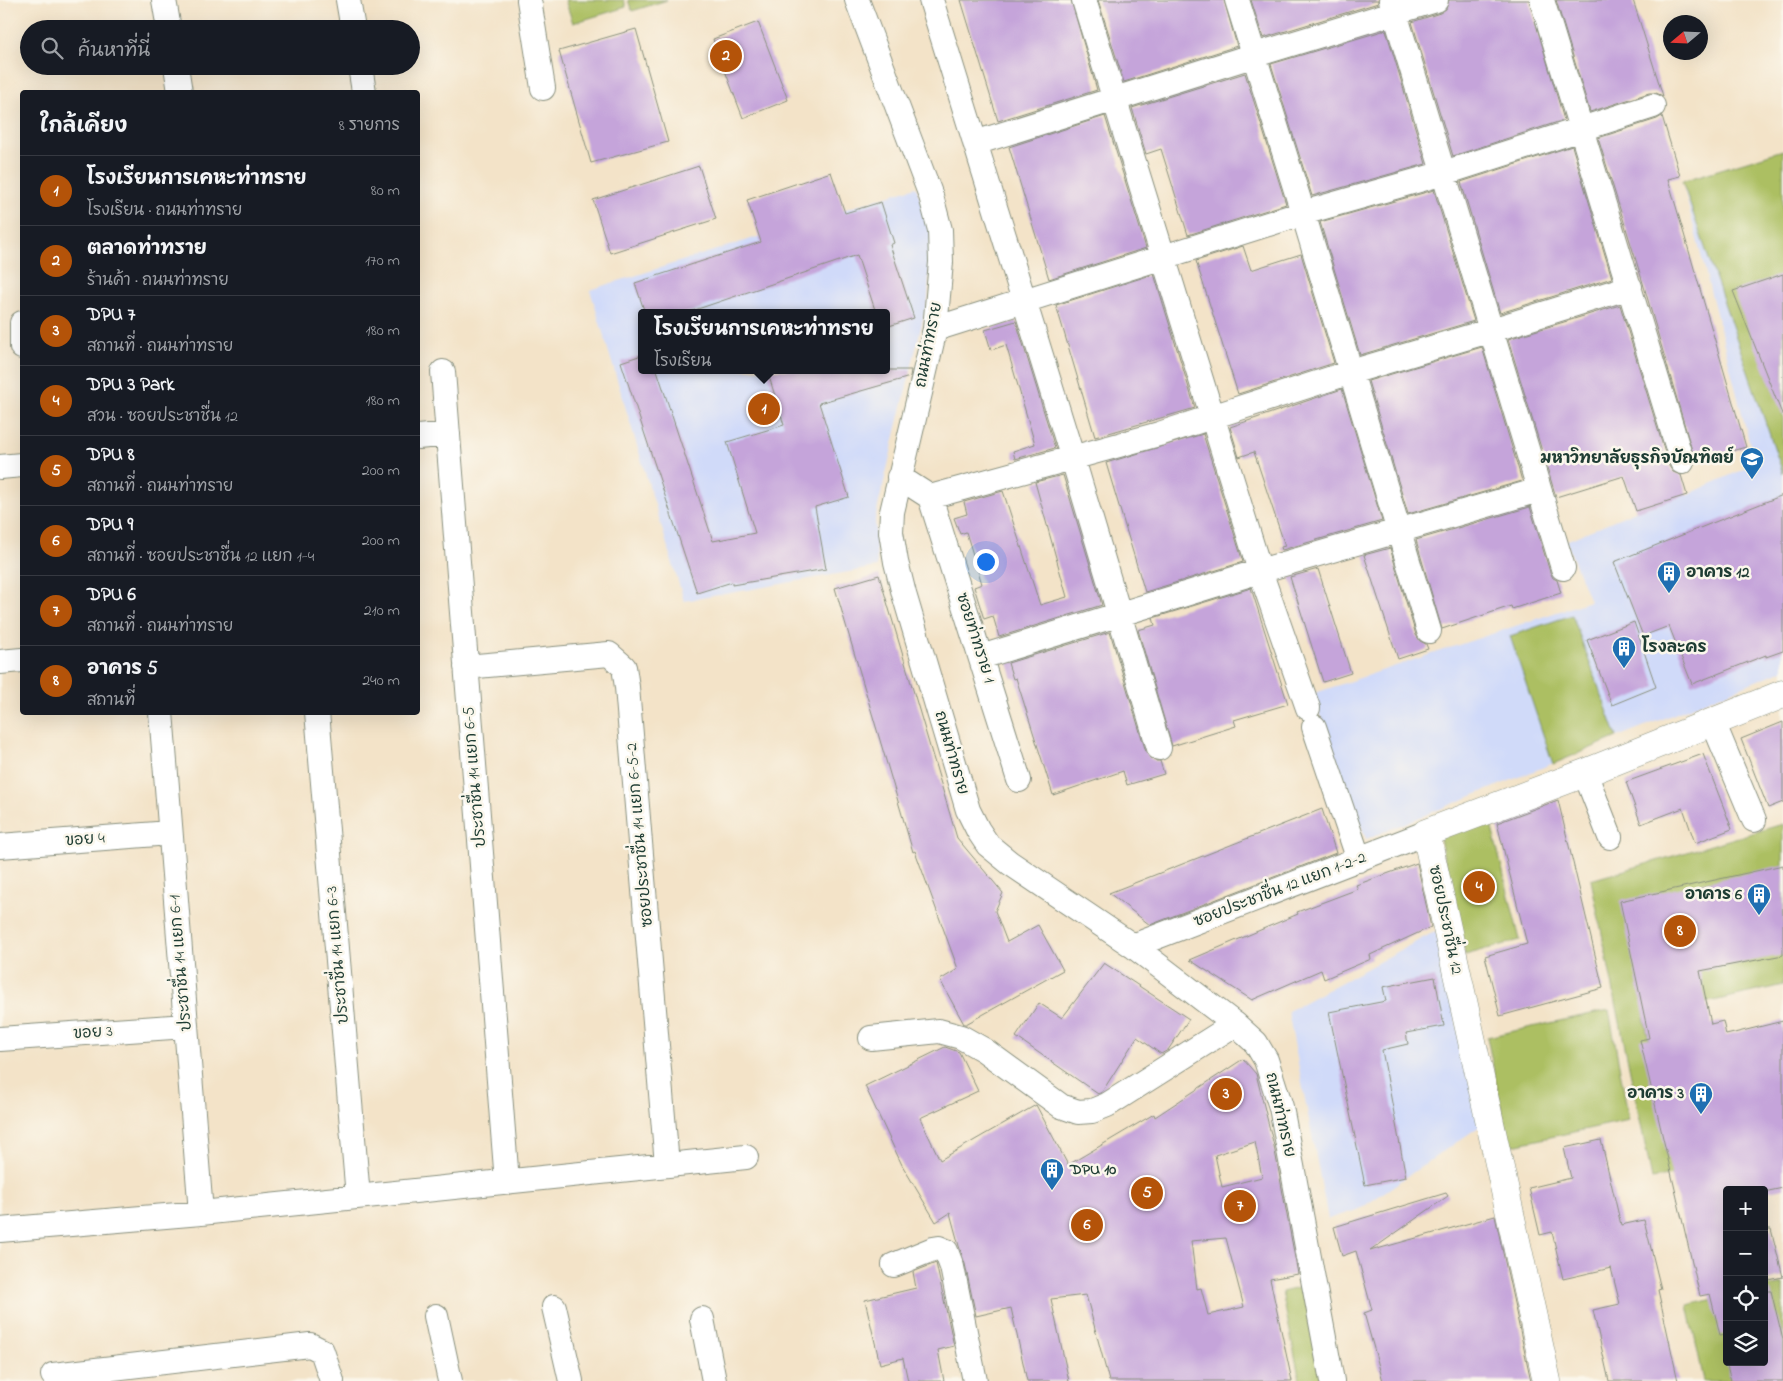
<!DOCTYPE html>
<html lang="th">
<head>
<meta charset="utf-8">
<style>
  body { margin:0; font-family:"Indie Flower","Playpen Sans Thai",sans-serif; background:#242831; color:#f1f3f6 }
  .controls { position:absolute; right:15px; bottom:15px; display:grid; overflow:hidden; border-radius:5px; box-shadow:0 5px 20px #0002 }
  .controls button { width:45px; height:45px; display:grid; place-items:center; padding:0; border:0; border-bottom:1px solid #363941; background:#171b24; color:#f1f3f6; font:25px sans-serif }
  .compass { position:absolute; left:1663px; top:15px; width:45px; height:45px; border-radius:50%; background:#171b24; box-shadow:0 5px 20px #0002; rotate:251deg }
  .you { position:absolute; left:985px; top:561px; width:18px; height:18px; margin:-12px; border:4px solid #fff; border-radius:50%; background:#1a73e8; box-shadow:0 0 0 8px #1a73e833 }
  .badge { display:grid; place-items:center; width:32px; height:32px; border-radius:50%; background:#b45309; color:#fff; font-size:16px; font-weight:700 }
  .pin { position:absolute; translate:-50% -50%; border:2px solid #fff; box-shadow:0 1px 5px #0006 }
  .popup { position:absolute; left:638px; top:309px; width:252px; height:65px; box-sizing:border-box; display:grid; place-content:center; border-radius:5px; background:#171b24; filter:drop-shadow(0 1px 4px #0005); font-size:16px; white-space:nowrap; color:#9ea1a6 }
  .popup b { font-size:19px; color:#f1f3f6 }
  .popup::after { content:''; position:absolute; left:50%; top:100%; margin-left:-10px; border:10px solid transparent; border-top-color:#171b24 }
  .list { margin:0; padding:0; list-style:none }
  h2 { display:flex; justify-content:space-between; align-items:center; height:65px; margin:0; padding:0 20px; font-size:21px }
  h2 small { font-size:16px; font-weight:400; color:#9ea1a6 }
  .list li { display:grid; grid-template-columns:32px 1fr auto; gap:15px; align-items:center; box-sizing:border-box; height:70px; padding:0 20px; border-top:1px solid #363941 }
  .list b { display:block; font-size:19px; white-space:nowrap }
  .list p { margin:0; font-size:16px; white-space:nowrap; color:#9ea1a6 }
  .list em { font-size:16px; font-style:normal; color:#9ea1a6 }
  .icon { flex:none; width:28px; height:28px; fill:none; stroke:currentColor; stroke-width:2; stroke-linecap:round; stroke-linejoin:round }
  .map { position:relative; flex:none; width:1783px; height:1381px; overflow:hidden }
  .search { position:absolute; background:#171b24; box-shadow:0 5px 20px #0002; left:20px; top:20px; width:400px; height:55px; display:flex; align-items:center; gap:12px; box-sizing:border-box; padding:0 18px; border-radius:28px; color:#9ea1a6; font-size:19px }
  .panel { position:absolute; background:#171b24; box-shadow:0 5px 20px #0002; left:20px; top:90px; width:400px; height:625px; border-radius:5px }
  .map>svg:first-child { display:block }
  .built { fill:#d0daf9; fill-rule:evenodd }
  .green { fill:#acbf62; stroke:#667e4b }
  .building { fill:#c5a4da; fill-rule:evenodd }
  .lines { fill:none; stroke-linecap:round; stroke-linejoin:round }
  .street-casing { stroke:#89907e; stroke-width:26 }
  .secondary-casing { stroke:#89907e; stroke-width:29 }
  .street { stroke:#fff; stroke-width:24 }
  .secondary { stroke:#fff; stroke-width:28 }
  .labels { text-anchor:middle; dominant-baseline:central; stroke-width:5; stroke-linejoin:round; paint-order:stroke }
  .street-label { font-size:16px; fill:#1f3d34; stroke:#fbf7ec }
  .poi-label { font-size:16px; font-weight:bold; fill:#1f3d34; stroke:#fbf7ec; text-anchor:end }
</style>
</head>
<body>
<div class="map">
<svg width="1783" height="1381" viewBox="0 0 1783 1381">
  <rect width="100%" height="100%" fill="#fbf7ec"/>
  <filter id="ink" filterUnits="userSpaceOnUse"><feTurbulence type="fractalNoise" baseFrequency=".02" numOctaves="2"/><feDisplacementMap in="SourceGraphic" scale="10" xChannelSelector="R" yChannelSelector="G"/><feConvolveMatrix kernelMatrix="1 2 1 2 8 2 1 2 1" color-interpolation-filters="sRGB"/></filter>
  <filter id="wash" filterUnits="userSpaceOnUse"><feTurbulence type="fractalNoise" baseFrequency=".0096" numOctaves="4" result="noise"/><feDisplacementMap in="SourceGraphic" scale="20" xChannelSelector="R" yChannelSelector="G"/><feGaussianBlur stdDeviation="1.12" result="paint"/><feColorMatrix in="noise" values="0 0 0 0 0 0 0 0 0 0 0 0 0 0 0 0 0 1.4 0 .05"/><feComposite in="paint" operator="in"/></filter>
  <g filter="url(#wash)">
    <rect width="100%" height="100%" fill="#f3e3c8"/>
    <path class="built" d="M 1783,150 L 1783,670 L 1366,839 L 1312,694 L 1590,601 L 1566,541 L 1635,511 L 1687,495 L 1755,464 L 1682,181 Z
      M 916,187 L 931,229 L 928,298 L 875,519 L 877,567 L 684,601 L 590,290 ZM 642,313 L 886,313 L 886,370 L 642,370 Z
      M 1436,931 L 1480,1126 L 1360,1209 L 1328,1219 L 1288,1011 Z"/>
    <path class="green" d="M 565,0 L 624,0 L 626,7 L 573,23 Z
      M 628,0 L 667,0 L 632,11 Z
      M 1783,150 L 1783,473 L 1682,181 Z
      M 1572,615 L 1617,737 L 1553,764 L 1510,636 Z
      M 1489,816 L 1520,940 L 1465,955 L 1439,835 Z
      M 1783,824 L 1783,985 L 1644,1017 L 1677,1174 L 1652,1179 L 1591,880 Z
      M 1609,1010 L 1629,1120 L 1509,1146 L 1487,1037 Z
      M 1783,1284 L 1783,1381 L 1704,1381 L 1688,1305 L 1727,1296 L 1727,1362 L 1764,1362 L 1764,1288 Z
      M 1307,1286 L 1327,1381 L 1300,1381 L 1282,1292 Z"/>
    <g id="blocks">
      <path class="building" d="M 961,0 L 1071,0 L 1097,90 L 998,121 Z
        M 1098,0 L 1224,0 L 1237,46 L 1124,82 Z
        M 1251,0 L 1378,0 L 1378,3 L 1263,38 Z
        M 1449,0 L 1529,0 L 1564,120 L 1453,156 L 1412,22 L 1440,13 L 1446,9 Z
        M 1556,0 L 1633,0 L 1663,96 L 1656,93 L 1649,93 L 1590,112 Z
        M 758,22 L 788,100 L 743,118 L 713,39 Z
        M 636,29 L 668,142 L 591,163 L 559,51 Z
        M 1386,30 L 1426,164 L 1312,196 L 1271,64 Z
        M 1245,73 L 1286,204 L 1188,235 L 1161,149 L 1146,154 L 1132,108 Z
        M 1105,116 L 1146,248 L 1049,279 L 1009,147 Z
        M 1662,116 L 1680,176 L 1668,179 L 1746,447 L 1695,461 L 1643,283 L 1598,138 L 1657,119 Z
        M 1572,146 L 1612,278 L 1500,313 L 1461,182 Z
        M 699,166 L 716,219 L 610,253 L 593,200 Z
        M 831,172 L 845,213 L 881,202 L 894,243 L 890,245 L 914,318 L 886,327 L 886,313 L 876,313 L 857,255 L 686,313 L 645,313 L 635,283 L 761,242 L 747,200 Z
        M 1434,190 L 1474,321 L 1360,355 L 1320,222 Z
        M 1243,246 L 1251,270 L 1301,254 L 1334,363 L 1238,394 L 1196,261 Z
        M 1154,274 L 1195,408 L 1095,437 L 1056,305 Z
        M 1783,274 L 1783,414 L 1782,414 L 1733,291 Z
        M 1620,305 L 1669,466 L 1673,472 L 1681,475 L 1687,495 L 1636,511 L 1624,476 L 1556,497 L 1508,339 Z
        M 1016,321 L 1055,448 L 1015,459 L 1013,451 L 1035,444 L 1006,345 L 991,350 L 985,330 Z
        M 1482,347 L 1522,481 L 1408,514 L 1368,381 Z
        M 642,355 L 642,370 L 657,370 L 713,541 L 755,533 L 727,442 L 784,425 L 767,370 L 911,370 L 910,377 L 819,403 L 849,497 L 815,507 L 826,569 L 732,585 L 732,582 L 697,593 L 621,362 Z
        M 1342,389 L 1382,521 L 1282,550 L 1281,547 L 1285,546 L 1254,452 L 1239,457 L 1230,427 Z
        M 1203,434 L 1243,562 L 1145,592 L 1106,463 Z
        M 1063,475 L 1102,605 L 999,637 L 993,616 L 984,619 L 974,587 L 982,584 L 966,532 L 960,534 L 954,518 L 967,514 L 964,502 L 1003,491 L 1040,605 L 1067,597 L 1035,482 Z
        M 1783,495 L 1783,651 L 1766,657 L 1766,655 L 1692,684 L 1669,626 L 1643,636 L 1614,562 Z
        M 1530,507 L 1550,572 L 1553,578 L 1557,580 L 1561,593 L 1512,609 L 1511,606 L 1442,629 L 1416,540 Z
        M 1390,548 L 1416,635 L 1420,641 L 1426,644 L 1428,649 L 1398,659 L 1364,555 Z
        M 1318,569 L 1351,673 L 1323,682 L 1290,577 Z
        M 879,575 L 957,838 L 1003,893 L 995,911 L 1007,942 L 1038,925 L 1063,970 L 966,1024 L 964,1024 L 940,980 L 958,969 L 915,851 L 913,852 L 835,588 Z
        M 1251,588 L 1288,704 L 1234,720 L 1236,726 L 1172,746 L 1138,630 L 1155,625 L 1153,618 Z
        M 1634,622 L 1656,687 L 1612,705 L 1587,640 Z
        M 1110,632 L 1146,752 L 1150,758 L 1155,761 L 1160,761 L 1164,774 L 1127,785 L 1123,771 L 1053,795 L 1016,678 L 1013,679 L 1008,663 Z
        M 1783,722 L 1783,802 L 1768,808 L 1741,739 Z
        M 1703,754 L 1732,829 L 1695,843 L 1683,808 L 1641,824 L 1626,782 Z
        M 1558,800 L 1603,988 L 1500,1016 L 1485,956 L 1527,944 L 1497,823 Z
        M 1322,809 L 1336,853 L 1150,925 L 1109,893 Z
        M 1417,863 L 1431,927 L 1370,955 L 1371,959 L 1324,979 L 1321,970 L 1252,1000 L 1190,960 L 1298,914 L 1297,912 L 1358,889 L 1356,885 Z
        M 1783,865 L 1783,955 L 1700,971 L 1711,1024 L 1723,1021 L 1726,1035 L 1783,1021 L 1783,1188 L 1764,1192 L 1764,1190 L 1727,1190 L 1727,1334 L 1720,1335 L 1710,1294 L 1700,1296 L 1640,1040 L 1649,1038 L 1620,901 Z
        M 1104,963 L 1189,1019 L 1168,1050 L 1161,1054 L 1137,1037 L 1102,1092 L 1098,1094 L 1016,1037 L 1039,1003 L 1062,1018 Z
        M 1435,977 L 1444,1026 L 1406,1033 L 1408,1044 L 1382,1050 L 1406,1177 L 1365,1185 L 1329,1012 L 1386,1001 L 1383,987 Z
        M 945,1047 L 959,1052 L 978,1091 L 920,1118 L 940,1160 L 1036,1105 L 1068,1165 L 1154,1114 L 1155,1117 L 1243,1059 L 1256,1074 L 1274,1146 L 1298,1274 L 1270,1279 L 1292,1381 L 1109,1381 L 1086,1295 L 1051,1299 L 1069,1381 L 1027,1381 L 1011,1308 L 976,1316 L 965,1264 L 959,1246 L 950,1213 L 936,1222 L 902,1165 L 865,1086 ZM 1255,1142 L 1262,1177 L 1222,1187 L 1215,1155 ZM 1226,1238 L 1244,1307 L 1208,1315 L 1201,1288 L 1197,1289 L 1191,1241 Z
        M 1601,1140 L 1621,1225 L 1644,1220 L 1661,1289 L 1658,1290 L 1678,1381 L 1609,1381 L 1593,1310 L 1620,1304 L 1611,1268 L 1563,1279 L 1552,1232 L 1540,1235 L 1529,1188 L 1571,1178 L 1564,1148 Z
        M 1446,1193 L 1448,1196 L 1370,1251 L 1495,1216 L 1531,1381 L 1383,1381 L 1364,1313 L 1372,1310 L 1356,1251 L 1342,1256 L 1334,1227 Z
        M 1764,1229 L 1771,1229 L 1783,1277 L 1764,1281 Z
        M 936,1263 L 954,1346 L 938,1350 L 944,1381 L 908,1381 L 903,1358 L 880,1364 L 865,1300 L 916,1288 L 913,1272 Z
        M 1764,1291 L 1771,1291 L 1783,1340 L 1783,1381 L 1731,1381 L 1726,1362 L 1764,1362 Z"/>
    </g>
  </g>
  <g filter="url(#ink)">
    <use href="#blocks" fill-opacity="0" stroke="#89907e" stroke-width="1"/>
    <g class="lines">
      <g class="street-casing">
        <path id="street" d="M 164,0 L 169,29
          M 348,0 L 353,29
          M 529,0 L 543,88
          M 857,0 L 931,196 L 940,230 L 941,262 L 935,329 L 892,512 L 891,532 L 896,562 L 904,594 L 968,810 L 978,830 L 988,845 L 1010,863 L 1133,946 L 1235,1024 L 1256,1043 L 1260,1050 L 1266,1060 L 1281,1107 L 1332,1381
          M 931,0 L 1073,459 L 1159,748
          M 1084,0 L 1260,571 L 1308,708
          M 1237,0 L 1303,213 L 1429,631
          M 1391,0 L 1563,568
          M 1542,0 L 1682,462
          M 176,66 L 180,92
          M 360,66 L 364,92
          M 975,143 L 1255,55 L 1436,0
          M 22,323 L 22,347
          M 935,329 L 1303,213 L 1444,173 L 1653,106
          M 443,372 L 507,1182
          M 418,437 L 448,434
          M 0,467 L 22,465
          M 899,477 L 930,497 L 1159,434 L 1351,372 L 1492,330 L 1630,287
          M 930,497 L 1019,780
          M 981,657 L 1260,571 L 1539,490
          M 0,662 L 22,660
          M 466,667 L 609,654 L 624,667 L 627,687 L 667,1165
          M 161,712 L 201,1213
          M 317,712 L 358,1197
          M 1713,722 L 1754,820
          M 1314,727 L 1359,860
          M 1585,773 L 1610,837
          M 0,846 L 170,833
          M 1133,946 L 1426,833
          M 871,1038 L 939,1031 L 961,1037 L 984,1050 L 1061,1106 L 1078,1112 L 1092,1111 L 1107,1105 L 1235,1024
          M 0,1039 L 186,1026
          M 0,1230 L 201,1213 L 746,1157
          M 894,1265 L 933,1249 L 939,1248 L 946,1251 L 952,1267 L 975,1381
          M 554,1307 L 571,1381
          M 436,1316 L 450,1381
          M 702,1319 L 714,1381
          M 53,1375 L 310,1345 L 322,1351 L 332,1381"/>
      </g>
      <g class="secondary-casing">
        <path id="secondary" d="M 1547,1381 L 1426,833 L 1585,773 L 1783,694"/>
      </g>
      <use href="#street" class="street"/>
      <use href="#secondary" class="secondary"/>
    </g>
  </g>
  <defs>
    <g id="university-pin" transform="scale(1.25)"><path d="M0 17L-7.5 6A9.5 9.5 0 1 1 7.5 6Z" fill="#1f6fb2" stroke="#fbf7ec"/><path d="M0-5L7-2L0 1L-7-2ZM-4 1L0 2.5L4 1V4Q0 6-4 4Z" fill="#fff"/></g>
    <g id="building-pin" transform="scale(1.25)"><path d="M0 17L-7.5 6A9.5 9.5 0 1 1 7.5 6Z" fill="#1f6fb2" stroke="#fbf7ec"/><path d="M-4-6H4V6H1V3H-1V6H-4ZM-2.5-4.3h1.7v1.8h-1.7ZM.8-4.3h1.7v1.8H.8ZM-2.5-1h1.7V.8h-1.7ZM.8-1h1.7V.8H.8Z" fill="#fff"/></g>
  </defs>
  <g fill-rule="evenodd">
    <use href="#university-pin" x="1752" y="459"/>
    <use href="#building-pin" x="1669" y="573"/>
    <use href="#building-pin" x="1624" y="648"/>
    <use href="#building-pin" x="1759" y="895"/>
    <use href="#building-pin" x="1701" y="1094"/>
    <use href="#building-pin" x="1052" y="1170"/>
  </g>
  <g class="labels">
    <g class="street-label">
      <text transform="translate(929 345) rotate(-79)">ถนนท่าทราย</text>
      <text transform="translate(975 638) rotate(72)">ซอยท่าทราย 1</text>
      <text transform="translate(951 753) rotate(74)">ถนนท่าทราย</text>
      <text transform="translate(475 777) rotate(-95)">ประชาชื่น 14 แยก 6-5</text>
      <text transform="translate(640 835) rotate(-95)">ซอยประชาชื่น 14 แยก 6-5-2</text>
      <text transform="translate(85 840) rotate(-4)">ขอย 4</text>
      <text transform="translate(1280 890) rotate(-21)">ซอยประชาชื่น 12 แยก 1-2-2</text>
      <text transform="translate(1445 920) rotate(78)">ซอยประชาชื่น 12</text>
      <text transform="translate(338 955) rotate(-95)">ประชาชื่น 14 แยก 6-3</text>
      <text transform="translate(181 963) rotate(-95)">ประชาชื่น 14 แยก 6-1</text>
      <text transform="translate(93 1033) rotate(-4)">ขอย 3</text>
      <text transform="translate(1280 1115) rotate(77)">ถนนท่าทราย</text>
    </g>
    <g class="poi-label">
      <text x="1734" y="459">มหาวิทยาลัยธุรกิจบัณฑิตย์</text>
      <text x="1686" y="573" text-anchor="start">อาคาร 12</text>
      <text x="1642" y="648" text-anchor="start">โรงละคร</text>
      <text x="1742" y="895">อาคาร 6</text>
      <text x="1684" y="1094">อาคาร 3</text>
      <text x="1070" y="1170" text-anchor="start">DPU 10</text>
    </g>
  </g>
</svg>
<div class="controls">
<button>+</button>
<button>−</button>
<button><svg class="icon" aria-label="locate" viewBox="0 0 24 24"><circle cx="12" cy="12" r="6"/><path d="M12 2v4M12 18v4M2 12h4M18 12h4"/></svg></button>
<button><svg class="icon" aria-label="layers" viewBox="0 0 24 24"><path d="M12 4l9 5-9 5-9-5zM3 14l9 5 9-5"/></svg></button>
</div>
<svg class="compass" viewBox="-18 -18 36 36"><path d="M0-13l5 13h-10z" fill="#e53935"/><path d="M0 13l5-13h-10z" fill="#9ea1a6"/></svg>
<div class="you"></div>
<div class="pin badge" style="left:764px;top:409px">1</div>
<div class="popup"><b>โรงเรียนการเคหะท่าทราย</b>โรงเรียน</div>
<div class="pin badge" style="left:726px;top:56px">2</div>
<div class="pin badge" style="left:1226px;top:1094px">3</div>
<div class="pin badge" style="left:1479px;top:887px">4</div>
<div class="pin badge" style="left:1147px;top:1193px">5</div>
<div class="pin badge" style="left:1087px;top:1225px">6</div>
<div class="pin badge" style="left:1240px;top:1206px">7</div>
<div class="pin badge" style="left:1680px;top:931px">8</div>
<div class="search"><svg class="icon" aria-label="search" viewBox="0 0 24 24"><circle cx="10" cy="10" r="6"/><path d="M15 15l6 6"/></svg>ค้นหาที่นี่</div>
<section class="panel">
<h2>ใกล้เคียง<small>8 รายการ</small></h2>
<ul class="list">
<li><span class="badge">1</span><div><b>โรงเรียนการเคหะท่าทราย</b><p>โรงเรียน · ถนนท่าทราย</p></div><em>80 m</em></li>
<li><span class="badge">2</span><div><b>ตลาดท่าทราย</b><p>ร้านค้า · ถนนท่าทราย</p></div><em>170 m</em></li>
<li><span class="badge">3</span><div><b>DPU 7</b><p>สถานที่ · ถนนท่าทราย</p></div><em>180 m</em></li>
<li><span class="badge">4</span><div><b>DPU 3 Park</b><p>สวน · ซอยประชาชื่น 12</p></div><em>180 m</em></li>
<li><span class="badge">5</span><div><b>DPU 8</b><p>สถานที่ · ถนนท่าทราย</p></div><em>200 m</em></li>
<li><span class="badge">6</span><div><b>DPU 9</b><p>สถานที่ · ซอยประชาชื่น 12 แยก 1-4</p></div><em>200 m</em></li>
<li><span class="badge">7</span><div><b>DPU 6</b><p>สถานที่ · ถนนท่าทราย</p></div><em>210 m</em></li>
<li><span class="badge">8</span><div><b>อาคาร 5</b><p>สถานที่</p></div><em>240 m</em></li>
</ul>
</section>
</div>
</body>
</html>
